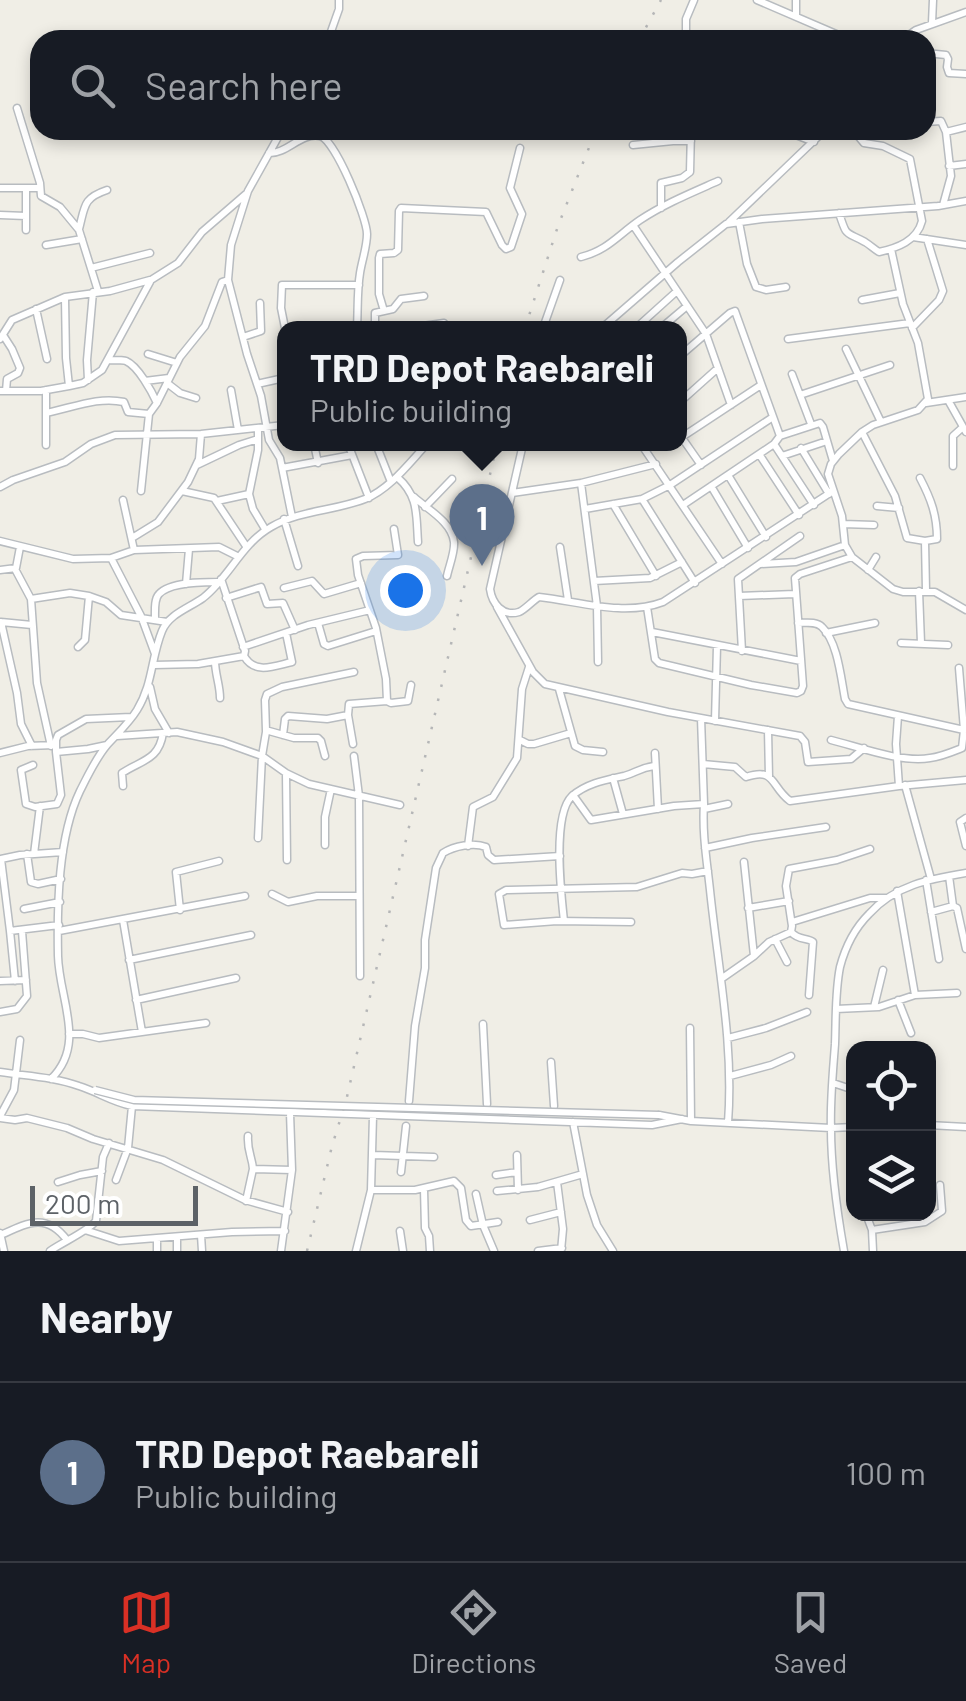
<!DOCTYPE html>
<html lang="en">
<head>
<meta charset="utf-8">
<style>
  body { margin:0; font-family:Barlow,sans-serif; background:#242831; color:#f1f3f6 }
  .controls { position:absolute; right:30px; bottom:30px; display:grid; overflow:hidden; border-radius:20px; box-shadow:0 5px 15px #0003 }
  .controls button { width:90px; height:90px; display:grid; place-items:center; padding:0; border:0; border-bottom:2px solid #363941; background:#171b24; color:#f1f3f6; font:50px sans-serif }
  .scale { position:absolute; left:30px; bottom:25px; width:168px; box-sizing:border-box; padding-left:10px; border:5px solid #5d6267; border-top:0; font-size:28px; line-height:35px; white-space:nowrap; color:#5d6267; -webkit-text-stroke:8px #fff; paint-order:stroke }
  .you { position:absolute; left:405px; top:590px; width:35px; height:35px; margin:-25px; border:8px solid #fff; border-radius:50%; background:#1a73e8; box-shadow:0 0 0 15px #1a73e833 }
  .badge { display:grid; place-items:center; width:65px; height:65px; border-radius:50%; background:#d93025; color:#fff; font-size:32px; font-weight:700 }
  .pin { position:absolute; translate:-50% -82px; filter:drop-shadow(0 2px 5px #0008) }
  .pin::after { content:''; position:absolute; top:52px; width:35px; height:30px; background:inherit; clip-path:polygon(0 0,100% 0,50% 100%) }
  .popup { position:absolute; left:277px; top:321px; width:410px; height:130px; box-sizing:border-box; display:grid; place-content:center; border-radius:20px; background:#171b24; filter:drop-shadow(0 2px 8px #0005); font-size:32px; white-space:nowrap; color:#9ea1a6 }
  .popup b { font-size:38px; color:#f1f3f6 }
  .popup::after { content:''; position:absolute; left:50%; top:100%; margin-left:-20px; border:20px solid transparent; border-top-color:#171b24 }
  .list { margin:0; padding:0; list-style:none }
  h2 { display:flex; justify-content:space-between; align-items:center; height:130px; margin:0; padding:0 40px; font-size:42px }
  h2 small { font-size:32px; font-weight:400; color:#9ea1a6 }
  .list li { display:grid; grid-template-columns:65px 1fr auto; gap:30px; align-items:center; box-sizing:border-box; height:180px; padding:0 40px; border-top:2px solid #363941 }
  .list b { display:block; font-size:38px; white-space:nowrap }
  .list p { margin:0; font-size:32px; white-space:nowrap; color:#9ea1a6 }
  .list em { font-size:32px; font-style:normal; color:#9ea1a6 }
  .icon { flex:none; width:55px; height:55px; fill:none; stroke:currentColor; stroke-width:2; stroke-linecap:round; stroke-linejoin:round }
  .map { position:relative; flex:none; width:966px; height:1251px; overflow:hidden }
  .search { position:absolute; background:#171b24; box-shadow:0 5px 15px #0003; left:30px; right:30px; top:30px; height:110px; display:flex; align-items:center; gap:25px; box-sizing:border-box; padding:0 35px; border-radius:30px; color:#9ea1a6; font-size:38px }
  .sheet { height:310px; background:#171b24 }
  nav { display:flex; justify-content:space-around; align-items:center; box-sizing:border-box; height:140px; border-top:2px solid #363941; background:#171b24; font-size:28px; color:#9ea1a6 }
  nav a { display:grid; justify-items:center; gap:5px }
  nav .on { color:#d93025 }
  .map>svg:first-child { display:block }
  .lines { fill:none; stroke-linecap:round; stroke-linejoin:round }
  .minor-casing { stroke:#b8bcc0; stroke-width:9 }
  .minor { stroke:#fff; stroke-width:6 }
  .rail { stroke:#b5b6b7; stroke-width:2.5; stroke-dasharray:2.5 12; stroke-linecap:butt }
  .minor-bridge-casing { stroke:#b8bcc0; stroke-width:9; stroke-linecap:butt }
  .minor-bridge { stroke:#fff; stroke-width:6 }
</style>
</head>
<body>
<div class="map">
<svg width="966" height="1251" viewBox="0 0 966 1251">
  <rect width="100%" height="100%" fill="#f0eee6"/>
  <g class="lines">
    <g class="minor-casing">
      <path id="minor" d="M 757,0 L 850,40
        M 796,0 L 796,15
        M 932,23 L 933,0
        M 328,40 L 339,9 L 339,0
        M 686,40 L 686,19 L 694,0
        M 902,40 L 916,30 L 966,12
        M 926,53 L 946,55 L 948,59 L 947,67 L 949,73 L 966,74
        M 17,108 L 40,183 L 41,196 L 60,207 L 79,230 L 98,291
        M 926,122 L 941,121 L 946,132 L 951,176 L 943,205
        M 282,130 L 248,191 L 231,245 L 228,280 L 247,354 L 261,396 L 269,440 L 280,458 L 292,517
        M 783,130 L 814,142
        M 946,132 L 966,127
        M 633,145 L 673,141 L 691,141
        M 269,153 C 287,154 301,132 320,136 C 335,139 367,218 367,234 C 367,247 362,260 360,273 C 357,291 358,310 357,328
        M 949,166 L 966,164
        M 0,188 L 40,188
        M 26,188 L 26,230
        M 661,208 L 661,183 L 682,178 L 690,172 L 691,130
        M 839,213 C 847,238 845,231 865,242 C 870,245 874,249 879,252 C 897,248 917,241 922,221 L 910,159 L 883,146 L 864,143 L 853,130
        M 0,215 L 26,216
        M 729,222 L 825,130
        M 739,222 L 747,264 L 756,287 L 766,290 L 786,287
        M 633,225 L 706,334 L 731,405
        M 79,229 C 85,206 83,198 107,190
        M 913,237 L 966,245
        M 46,245 L 82,239
        M 891,249 L 903,304 L 918,343 L 928,399 L 918,410 L 873,425 L 862,432 L 839,454 L 831,464 L 828,474 L 842,516 L 845,545 L 852,557 L 893,589 L 903,592 L 935,592 L 966,610
        M 581,257 C 608,250 618,235 640,220 C 664,204 691,193 718,181
        M 91,268 L 150,253
        M 65,298 L 66,358 L 69,386
        M 862,300 L 900,293
        M 36,309 L 47,359
        M 384,311 L 379,294 L 379,258 L 380,254 L 394,253 L 398,250 L 399,211 L 401,208 L 486,212 L 502,245 L 506,249 L 511,247 L 522,214 L 510,188 L 520,148
        M 285,328 L 281,308 L 282,285 L 359,285
        M 375,328 L 375,313 L 393,309 L 401,299 L 424,296
        M 409,328 L 444,323
        M 543,328 L 560,280
        M 602,328 L 678,262 L 726,224 L 762,219 L 938,206 L 966,201
        M 636,328 L 677,291
        M 661,328 L 687,306
        M 912,328 L 939,300 L 943,291 L 927,239
        M 3,335 L 12,349 L 20,368 L 18,373 L 7,379 L 6,391
        M 243,337 L 261,331 L 260,303
        M 0,339 L 12,320 L 65,297 L 110,291 L 150,280
        M 788,339 L 910,323
        M 846,349 L 881,422
        M 148,354 L 177,363
        M 680,356 L 730,313 L 735,311 L 780,436 L 774,444 L 683,505
        M 109,360 C 111,360 124,360 126,361 C 138,366 152,392 157,403
        M 792,374 L 811,424
        M 88,380 L 87,360 L 93,292
        M 145,381 L 169,378
        M 167,383 L 180,393 L 196,398
        M 257,384 L 284,378
        M 231,390 L 238,430
        M 0,391 L 41,391 L 69,386 L 83,383 L 102,370 L 151,280 L 178,263 L 202,232 L 246,194
        M 800,395 L 890,365
        M 948,400 L 966,432
        M 680,402 L 718,368
        M 926,403 L 966,397
        M 46,413 C 72,408 98,396 124,402 L 128,412 L 149,414
        M 258,428 L 258,450 L 249,494 L 253,509 L 265,529
        M 862,432 L 895,496 L 907,538 L 925,541 L 926,591
        M 680,435 L 701,465
        M 780,436 L 820,423 L 823,427 L 833,461
        M 682,437 L 761,385
        M 314,444 L 318,463
        M 348,444 L 369,498
        M 376,444 L 391,482
        M 523,444 L 490,589 C 492,603 502,617 519,612 C 526,609 532,601 539,597 C 578,601 624,617 663,602 L 833,491
        M 641,444 L 722,564
        M 774,444 L 814,505
        M 46,445 L 46,390
        M 801,448 L 829,494
        M 759,454 L 799,515
        M 782,456 L 827,441
        M 197,465 L 239,445 L 258,439
        M 953,466 L 953,436 L 963,427
        M 282,468 L 352,455
        M 728,475 L 766,537
        M 397,477 C 419,496 416,515 418,542
        M 920,478 C 931,499 937,515 937,539 L 925,541
        M 581,483 L 597,606 L 598,662
        M 711,486 L 748,548
        M 0,487 L 13,480 L 65,462 L 91,444 L 115,435 L 201,434 L 284,425
        M 141,491 L 149,414 L 157,403 L 180,357 L 205,326 L 222,282 L 228,280
        M 182,491 L 214,498 L 246,546
        M 512,493 L 581,483 L 656,464
        M 414,497 C 427,509 452,522 454,542 C 455,552 449,566 447,576
        M 642,499 L 695,583
        M 123,500 L 134,550
        M 217,501 L 249,494
        M 613,504 L 656,576
        M 877,506 L 899,508
        M 425,507 L 452,479
        M 585,509 L 642,499 L 670,485 L 773,417
        M 284,519 L 298,566
        M 843,524 L 874,525
        M 132,538 L 158,522 L 188,482 L 199,459 L 201,434
        M 0,541 L 73,559 L 111,558 L 141,616 L 155,654
        M 560,547 L 568,600
        M 111,558 L 134,550 L 219,547 L 237,556
        M 760,564 L 796,562 L 845,545
        M 15,569 L 31,599
        M 0,570 L 16,568 L 20,547
        M 868,570 L 876,557
        M 594,581 L 650,578 L 682,562
        M 186,584 L 189,549
        M 284,588 L 312,581 L 324,594 L 361,583
        M 919,591 L 921,643
        M 739,596 L 795,594
        M 226,598 L 261,587 L 267,604 L 283,603 L 295,630
        M 497,607 L 533,672 L 545,684 L 668,712 L 800,736 L 805,742 L 808,762 L 851,759 L 864,748
        M 647,607 L 655,659 L 659,663 L 751,685 L 797,693 L 801,691 L 803,686 L 795,578 L 800,574 L 852,557
        M 155,619 C 155,611 154,599 159,594 C 170,582 203,582 217,582
        M 1,622 L 17,693 L 21,724 L 32,746
        M 1,622 L 32,625
        M 318,623 L 324,644 L 328,646 L 376,631
        M 798,623 C 806,623 816,621 822,627 C 838,642 841,679 845,699 L 848,704 L 964,730
        M 652,632 L 801,661
        M 826,633 L 875,623
        M 901,643 L 948,645
        M 78,647 L 85,640 L 89,596
        M 243,647 L 308,625 L 370,610
        M 742,651 L 738,579 L 800,536
        M 244,656 C 255,675 274,666 292,662 L 286,633
        M 215,661 C 215,674 220,685 220,698
        M 154,665 L 198,664 L 244,656 L 245,651 L 221,579
        M 150,687 L 155,709 L 169,733
        M 559,689 L 575,746 L 583,750 L 603,752
        M 387,701 L 391,703 L 408,701 L 411,685
        M 348,715 L 353,744
        M 898,716 L 896,744 L 899,786
        M 701,718 L 704,804
        M 715,721 L 717,646
        M 768,730 L 769,777
        M 266,731 L 265,700 L 267,694 L 282,687 L 354,672
        M 283,735 L 285,719 L 288,716 L 327,719 L 348,715 L 349,704 L 387,701 L 386,679 L 376,628 L 358,575 L 356,559 L 363,556 L 398,555 L 394,529
        M 117,736 L 177,732 L 223,742 L 262,756 L 286,773 L 309,784 L 400,805
        M 520,740 L 528,744 L 534,744 L 571,733
        M 831,740 C 859,747 901,763 930,758 C 940,757 952,752 962,748 L 964,730 L 959,668
        M 51,746 L 37,683 L 31,599 L 70,593 L 89,596 L 106,602 L 121,615 L 167,622
        M 56,752 L 88,749 L 107,745
        M 0,753 L 28,746 L 54,745
        M 655,753 L 658,809
        M 354,756 L 359,796 L 360,976
        M 703,764 L 735,767 L 746,777 C 776,767 770,786 790,801 L 899,786 L 966,780
        M 33,765 L 21,770 L 26,804 L 35,807 L 57,804 L 61,795 L 56,752 L 56,740 L 58,735 L 86,719 L 131,717
        M 286,773 L 287,860
        M 613,778 L 623,814
        M 905,785 L 931,879
        M 123,786 L 122,773 C 142,760 159,760 163,733
        M 573,795 L 591,820 L 674,806 L 704,804 C 702,833 707,862 710,890 C 718,968 734,1044 728,1123
        M 704,809 L 728,804
        M 966,818 L 960,822 L 966,846
        M 258,838 L 262,756 L 266,732 L 269,731 L 294,738 L 318,738 L 321,741 L 325,756
        M 325,845 L 325,817 L 331,789
        M 468,846 L 473,807 L 493,797 L 517,758 L 522,689 L 529,667
        M 705,848 L 752,838 L 826,827
        M 27,854 L 31,882 L 38,884 L 61,879
        M 34,854 L 40,806
        M 1,859 L 10,931 L 59,925
        M 1,859 L 20,855 L 63,852
        M 949,876 L 953,906
        M 926,880 L 939,959
        M 897,891 L 915,995
        M 272,894 L 288,902 L 317,896 L 359,896
        M 748,908 L 789,901
        M 24,909 L 60,902
        M 180,910 L 176,872 L 219,861
        M 931,912 L 953,906 L 957,908 L 966,949
        M 123,920 L 142,1032
        M 564,921 C 561,893 552,815 572,796 C 587,783 606,780 624,776 C 636,773 639,768 654,766
        M 631,922 L 557,921 L 504,925 L 499,894 L 506,890 L 637,887 L 682,873 L 692,874 L 708,871
        M 792,922 L 870,898 L 887,898
        M 10,931 L 15,981
        M 59,931 L 245,896
        M 791,932 C 799,941 807,937 813,942 L 809,995
        M 775,939 L 787,962
        M 754,956 L 769,942 L 791,932 L 792,926 L 786,886 L 789,869 L 837,860 L 870,849
        M 129,960 L 251,935
        M 721,979 L 754,956 L 744,862
        M 0,981 L 26,980
        M 136,1000 L 236,978
        M 898,1000 L 911,1033
        M 874,1007 L 883,970
        M 836,1009 L 879,1007 L 915,995 L 957,993
        M 0,1012 L 17,1009 L 27,996 L 22,931
        M 483,1024 L 487,1104
        M 690,1028 L 691,1121
        M 69,1034 L 83,1034 L 99,1038 L 206,1023
        M 728,1038 L 766,1028 L 807,1012
        M 551,1062 L 554,1106
        M 0,1072 C 26,1076 54,1077 79,1086 C 98,1092 112,1102 132,1106 L 652,1125 L 682,1119
        M 730,1076 L 771,1065 L 791,1056
        M 51,1079 C 87,1044 59,999 58,956 C 57,906 58,837 80,791 C 88,775 96,758 107,745 C 117,734 129,723 137,710 C 153,684 151,658 162,631 C 169,614 189,608 203,598 C 229,578 241,544 271,527 C 300,510 334,511 365,499 C 390,489 409,463 427,444
        M 833,1083 L 854,1090
        M 409,1101 L 415,1026 L 425,968 L 425,940 L 436,868 L 443,853 C 454,846 474,842 486,847 L 488,855 L 494,860 L 560,856
        M 659,1115 L 691,1121 L 831,1128 L 854,1127
        M 0,1116 L 14,1090 L 20,1040
        M 0,1118 L 15,1120 L 27,1118 L 67,1128 L 93,1139 L 163,1160 L 245,1200 L 288,1212
        M 573,1122 L 587,1195 L 597,1225 L 613,1251
        M 928,1125 L 966,1127
        M 248,1136 C 247,1151 252,1156 253,1169
        M 373,1155 L 434,1157
        M 517,1155 L 518,1190
        M 401,1172 L 406,1126
        M 496,1175 L 517,1172
        M 116,1180 L 128,1148 L 132,1106
        M 58,1182 L 80,1175 L 102,1171
        M 557,1182 L 563,1229 L 561,1251
        M 424,1189 L 425,1228 L 429,1236 L 430,1251
        M 371,1190 L 415,1190 L 454,1181 L 461,1188 L 466,1220 L 471,1226 L 498,1222
        M 497,1191 L 538,1187 L 583,1174
        M 476,1194 L 483,1225 L 494,1251
        M 246,1201 L 253,1169 L 292,1170
        M 866,1214 L 872,1230
        M 530,1220 L 561,1212
        M 85,1230 L 119,1241 L 232,1232 L 285,1231
        M 400,1231 L 403,1251
        M 0,1233 L 4,1251
        M 1,1235 C 27,1223 46,1212 67,1240
        M 201,1235 L 202,1251
        M 177,1237 L 177,1251
        M 157,1238 L 157,1251
        M 50,1251 C 63,1242 88,1231 96,1221 L 103,1157 L 109,1143
        M 281,1251 L 292,1170 L 290,1113
        M 356,1251 L 371,1190 L 373,1116
        M 538,1251 L 562,1248
        M 844,1251 C 837,1211 831,1170 831,1129 C 830,1101 833,1072 835,1044 C 836,1019 835,992 840,967 C 845,948 855,928 869,914 C 895,885 930,879 966,873
        M 873,1251 L 872,1230 L 925,1222 L 942,1211 L 940,1185"/>
    </g>
    <use href="#minor" class="minor"/>
    <path class="rail" d="M 639,40 L 661,0
      M 525,328 L 558,226 L 596,130
      M 307,1251 L 332,1146 L 346,1101 L 497,444"/>
    <g class="minor-bridge-casing">
      <path id="minor-bridge" d="M 95,1090 L 134,1100 L 659,1115"/>
    </g>
    <use href="#minor-bridge" class="minor-bridge"/>
  </g>
</svg>
<div class="controls">
<button><svg class="icon" aria-label="locate" viewBox="0 0 24 24"><circle cx="12" cy="12" r="6"/><path d="M12 2v4M12 18v4M2 12h4M18 12h4"/></svg></button>
<button><svg class="icon" aria-label="layers" viewBox="0 0 24 24"><path d="M12 4l9 5-9 5-9-5zM3 14l9 5 9-5"/></svg></button>
</div>
<div class="scale">200 m</div>
<div class="you"></div>
<div class="pin badge" style="left:482px;top:566px;background:#5c6f8a">1</div>
<div class="popup"><b>TRD Depot Raebareli</b>Public building</div>
<div class="search"><svg class="icon" aria-label="search" viewBox="0 0 24 24"><circle cx="10" cy="10" r="6"/><path d="M15 15l6 6"/></svg>Search here</div>
</div>
<section class="sheet">
<h2>Nearby<small></small></h2>
<ul class="list">
<li><span class="badge" style="background:#5c6f8a">1</span><div><b>TRD Depot Raebareli</b><p>Public building</p></div><em>100 m</em></li>
</ul>
</section>
<nav>
<a class="on"><svg class="icon" aria-label="map" viewBox="0 0 24 24"><path d="M3 6l6-2 6 2 6-2v14l-6 2-6-2-6 2zM9 4v14M15 6v14"/></svg>Map</a>
<a><svg class="icon" aria-label="directions" viewBox="0 0 24 24"><path d="M12 3l9 9-9 9-9-9zM9 14v-3h6M13 9l2 2-2 2"/></svg>Directions</a>
<a><svg class="icon" aria-label="saved" viewBox="0 0 24 24"><path d="M7 4h10v16l-5-4-5 4z"/></svg>Saved</a>
</nav>
</body>
</html>
